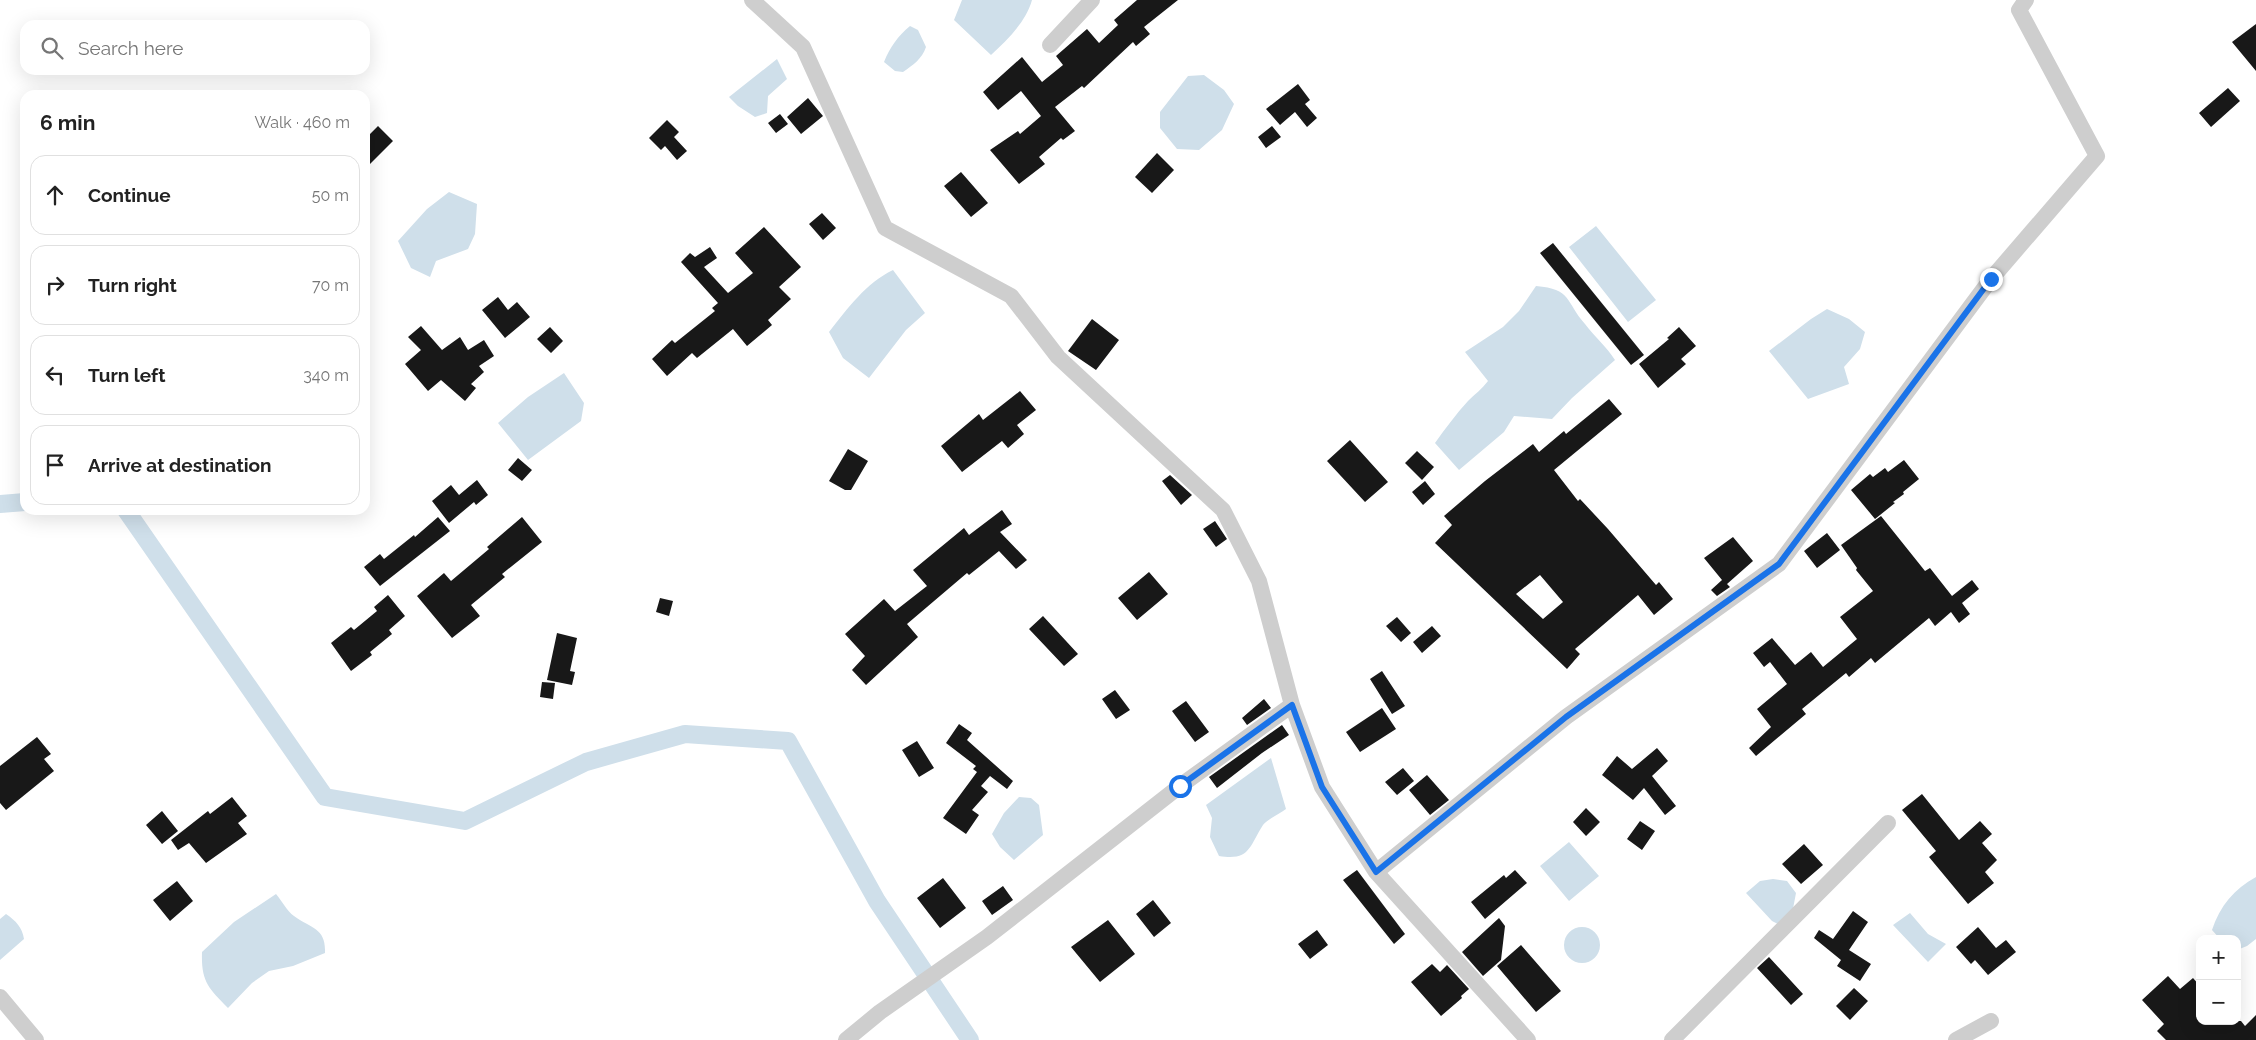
<!DOCTYPE html>
<html lang="en">
<head>
<meta charset="utf-8">
<style>
  body { margin:0; font-family:Raleway,sans-serif; background:#f2f2f2; color:#222 }
  .controls { position:absolute; right:15px; bottom:15px; display:grid; overflow:hidden; border-radius:10px; box-shadow:0 5px 20px #0002 }
  .controls button { width:45px; height:45px; display:grid; place-items:center; padding:0; border:0; border-bottom:1px solid #e0e0e0; background:#fff; color:#222; font:25px sans-serif }
  .stop { position:absolute; width:15px; height:15px; margin:-11px; border:4px solid #1a73e8; border-radius:50%; background:#fff }
  .stop.end { background:#1a73e8; border-color:#fff; box-shadow:0 1px 5px #0008 }
  .list { margin:0; padding:0; list-style:none }
  h2 { display:flex; justify-content:space-between; align-items:center; height:65px; margin:0; padding:0 20px; font-size:21px }
  h2 small { font-size:16px; font-weight:400; color:#767676 }
  .list li { display:grid; grid-template-columns:32px 1fr auto; gap:15px; align-items:center; box-sizing:border-box; height:80px; margin:0 10px 10px; padding:0 10px; border:1px solid #e0e0e0; border-radius:15px }
  .list b { display:block; font-size:19px; white-space:nowrap }
  .list em { font-size:16px; font-style:normal; color:#767676 }
  .icon { flex:none; width:28px; height:28px; fill:none; stroke:currentColor; stroke-width:2; stroke-linecap:round; stroke-linejoin:round }
  .map { position:relative; flex:none; width:2256px; height:1040px; overflow:hidden }
  .search { position:absolute; background:#fff; box-shadow:0 5px 20px #0002; left:20px; top:20px; width:350px; height:55px; display:flex; align-items:center; gap:12px; box-sizing:border-box; padding:0 18px; border-radius:15px; color:#767676; font-size:19px }
  .panel { position:absolute; background:#fff; box-shadow:0 5px 20px #0002; left:20px; top:90px; width:350px; height:425px; border-radius:15px }
  .map>svg:first-child { display:block }
  .water { fill:#cfdfea }
  .lines { fill:none; stroke-linecap:round; stroke-linejoin:round }
  .canal { stroke:#cfdfea; stroke-width:18 }
  .building { fill:#181818; fill-rule:evenodd }
  .minor { stroke:#cecece; stroke-width:16 }
  .route { stroke:#1a73e8; stroke-width:6 }
</style>
</head>
<body>
<div class="map">
<svg width="2256" height="1040" viewBox="0 0 2256 1040">
  <rect width="100%" height="100%" fill="#fff"/>
  <path class="water" d="M 962,0 L 1032,0 C 1026,22 1007,40 991,55 L 954,20 Z
    M 910,26 L 918,30 L 926,47 C 922,59 913,65 903,72 L 895,71 L 884,62 C 890,47 898,36 910,26 Z
    M 777,59 L 787,79 L 768,96 L 767,113 L 755,117 L 738,106 L 729,97 Z
    M 1204,75 L 1224,90 L 1234,104 L 1222,130 L 1199,150 L 1177,149 L 1160,128 L 1160,112 L 1188,76 Z
    M 449,192 L 477,204 L 475,234 L 468,249 L 436,261 L 430,277 L 411,268 L 398,241 L 427,209 Z
    M 1596,226 L 1656,300 L 1628,322 L 1569,247 Z
    M 893,270 L 925,313 L 906,330 L 869,378 L 843,358 L 829,332 C 848,308 866,283 893,270 Z
    M 1536,286 C 1572,289 1565,301 1585,324 C 1595,337 1606,346 1615,360 L 1572,398 L 1552,419 L 1514,416 L 1504,432 L 1459,470 L 1435,443 C 1445,429 1456,414 1468,401 C 1475,394 1482,389 1488,381 L 1465,352 L 1503,327 L 1519,311 Z
    M 1827,309 L 1849,319 L 1865,332 L 1860,349 L 1844,367 L 1849,384 L 1808,399 L 1769,351 L 1811,319 Z
    M 564,373 L 584,403 L 581,421 L 528,460 L 498,423 L 528,397 Z
    M 1271,758 L 1286,809 C 1279,814 1268,819 1263,825 C 1249,847 1250,861 1219,856 L 1210,837 L 1212,818 L 1206,805 Z
    M 1019,797 L 1031,798 L 1039,805 L 1043,835 L 1014,860 L 1000,847 L 992,834 L 1004,813 Z
    M 1569,842 L 1599,876 L 1569,901 L 1540,866 Z
    M 2256,877 L 2256,939 L 2247,946 L 2237,950 L 2237,939 L 2220,939 L 2212,930 C 2220,906 2234,889 2256,877 Z
    M 1773,879 L 1787,881 L 1796,893 L 1792,914 L 1778,924 L 1772,921 L 1746,893 L 1760,881 Z
    M 276,894 C 282,901 287,911 294,916 C 312,929 326,928 325,953 L 293,966 L 269,971 L 252,983 L 228,1008 C 208,988 201,981 202,952 L 234,922 Z
    M 1910,913 L 1928,934 L 1946,944 L 1928,962 L 1893,925 Z
    M 6,914 C 16,921 22,927 24,939 L 0,960 L 0,919 Z
    M1564 945a18 18 0 1 1 36 0a18 18 0 1 1-36 0Z"/>
  <g class="lines">
    <path class="canal" d="M 0,504 L 25,502
      M 126,510 L 325,797 L 465,821 L 586,762 L 685,734 L 788,741 L 877,901 L 970,1040"/>
  </g>
  <path class="building" d="M 1137,0 L 1178,0 L 1144,27 L 1150,34 L 1136,46 L 1133,42 L 1084,88 L 1082,86 L 1055,107 L 1075,131 L 1063,140 L 1061,138 L 1039,157 L 1045,164 L 1019,184 L 990,150 L 1018,131 L 1020,134 L 1041,116 L 1021,91 L 998,110 L 983,92 L 1022,57 L 1042,82 L 1063,65 L 1056,56 L 1087,29 L 1099,43 L 1118,25 L 1114,20 Z
    M 2256,24 L 2256,71 L 2232,42 Z
    M 1298,84 L 1310,100 L 1305,104 L 1317,118 L 1307,127 L 1295,112 L 1280,125 L 1266,109 Z
    M 2228,88 L 2240,101 L 2211,127 L 2199,113 Z
    M 808,98 L 823,116 L 801,134 L 787,117 Z
    M 780,114 L 788,124 L 776,133 L 768,123 Z
    M 667,120 L 679,132 L 674,137 L 687,151 L 677,160 L 665,146 L 661,150 L 649,138 Z
    M 378,126 L 393,141 L 365,169 L 365,139 Z
    M 1272,126 L 1281,137 L 1266,148 L 1258,137 Z
    M 1157,153 L 1174,170 L 1152,193 L 1135,177 Z
    M 961,172 L 988,203 L 971,217 L 944,186 Z
    M 822,213 L 836,228 L 823,240 L 809,224 Z
    M 764,227 L 801,267 L 779,287 L 791,299 L 768,320 L 772,325 L 747,346 L 733,329 L 697,358 L 692,353 L 667,376 L 652,359 L 672,340 L 675,343 L 715,311 L 712,308 L 718,303 L 681,262 L 690,253 L 695,257 L 710,247 L 717,258 L 704,267 L 728,293 L 753,273 L 735,253 Z
    M 1553,243 L 1644,355 L 1631,365 L 1540,253 Z
    M 498,297 L 508,310 L 517,302 L 530,317 L 505,338 L 482,310 Z
    M 1092,319 L 1119,340 L 1096,370 L 1068,351 Z
    M 421,326 L 442,350 L 460,337 L 468,350 L 484,340 L 494,356 L 479,366 L 484,372 L 471,384 L 476,388 L 465,401 L 441,380 L 428,391 L 405,364 L 421,350 L 408,337 Z
    M 550,327 L 563,341 L 551,353 L 537,339 Z
    M 1679,327 L 1696,346 L 1681,359 L 1686,364 L 1658,388 L 1639,364 L 1669,339 L 1667,338 Z
    M 1020,391 L 1036,410 L 1017,425 L 1024,434 L 1008,448 L 1002,441 L 962,472 L 941,446 L 979,414 L 983,420 Z
    M 1609,399 L 1622,414 L 1554,470 L 1578,501 L 1580,499 L 1608,529 L 1656,585 L 1659,582 L 1673,599 L 1654,615 L 1638,595 L 1575,649 L 1580,654 L 1567,669 L 1435,543 L 1452,525 L 1444,516 L 1485,481 L 1533,444 L 1539,452 L 1564,431 L 1566,434 ZM 1540,575 L 1563,602 L 1543,619 L 1516,594 Z
    M 1350,440 L 1388,482 L 1365,502 L 1327,461 Z
    M 848,449 L 868,461 L 851,490 L 845,490 L 829,481 Z
    M 1417,451 L 1434,467 L 1422,480 L 1405,463 Z
    M 518,458 L 532,470 L 522,481 L 508,470 Z
    M 1904,460 L 1919,479 L 1903,492 L 1904,494 L 1893,502 L 1895,503 L 1875,519 L 1851,490 L 1870,474 L 1873,477 L 1885,468 L 1888,472 Z
    M 1170,475 L 1192,495 L 1181,505 L 1162,481 Z
    M 477,480 L 488,495 L 476,505 L 474,502 L 449,523 L 432,501 L 451,485 L 459,495 Z
    M 1425,481 L 1435,494 L 1423,505 L 1412,492 Z
    M 1002,510 L 1012,524 L 1000,532 L 1027,560 L 1016,569 L 999,551 L 969,575 L 967,573 L 907,624 L 918,637 L 866,685 L 852,670 L 865,656 L 845,634 L 884,599 L 895,611 L 927,586 L 913,570 L 964,528 L 969,535 Z
    M 1881,516 L 1925,571 L 1930,568 L 1952,596 L 1972,580 L 1979,589 L 1962,603 L 1970,614 L 1959,623 L 1951,612 L 1935,626 L 1929,618 L 1875,663 L 1871,658 L 1849,677 L 1846,673 L 1802,709 L 1806,714 L 1756,756 L 1749,748 L 1771,727 L 1757,709 L 1787,684 L 1770,662 L 1764,667 L 1753,653 L 1772,638 L 1795,665 L 1811,652 L 1823,667 L 1857,639 L 1840,617 L 1873,591 L 1856,570 L 1857,568 L 1841,545 Z
    M 438,517 L 450,531 L 380,586 L 364,567 L 380,554 L 384,559 L 414,535 L 415,537 Z
    M 522,517 L 542,542 L 502,574 L 505,577 L 471,605 L 480,616 L 452,638 L 417,596 L 444,573 L 451,581 L 489,549 L 487,547 Z
    M 1215,521 L 1227,539 L 1216,547 L 1203,529 Z
    M 1827,533 L 1840,550 L 1817,568 L 1804,551 Z
    M 1733,537 L 1753,561 L 1727,584 L 1730,587 L 1717,596 L 1711,590 L 1722,580 L 1704,558 Z
    M 1149,572 L 1168,594 L 1137,620 L 1118,598 Z
    M 388,595 L 405,616 L 389,630 L 392,634 L 370,652 L 372,655 L 351,671 L 331,643 L 351,627 L 354,630 L 377,611 L 374,607 Z
    M 660,598 L 673,601 L 669,616 L 656,612 Z
    M 1043,616 L 1078,654 L 1064,666 L 1029,629 Z
    M 1397,617 L 1411,633 L 1401,642 L 1386,626 Z
    M 1432,626 L 1441,636 L 1422,653 L 1413,642 Z
    M 557,633 L 577,638 L 570,671 L 575,672 L 572,685 L 547,680 Z
    M 1382,671 L 1405,706 L 1392,714 L 1370,679 Z
    M 542,682 L 555,683 L 553,699 L 540,697 Z
    M 1115,690 L 1130,710 L 1116,719 L 1102,699 Z
    M 1264,699 L 1271,708 L 1247,725 L 1242,718 Z
    M 1186,701 L 1209,732 L 1195,742 L 1172,711 Z
    M 1382,708 L 1396,729 L 1360,752 L 1346,732 Z
    M 959,724 L 972,733 L 967,740 L 1013,781 L 1007,789 L 990,776 L 981,786 L 988,792 L 972,810 L 979,815 L 966,834 L 943,818 L 977,772 L 973,769 L 976,766 L 946,743 Z
    M 1282,725 L 1289,735 L 1262,753 L 1217,788 L 1209,777 Z
    M 37,737 L 51,754 L 44,759 L 54,771 L 6,810 L 0,803 L 0,766 Z
    M 917,741 L 934,768 L 919,777 L 902,750 Z
    M 1657,748 L 1668,761 L 1652,776 L 1676,806 L 1665,815 L 1644,788 L 1633,800 L 1602,775 L 1617,756 L 1632,769 Z
    M 1403,768 L 1414,781 L 1397,795 L 1385,782 Z
    M 1427,775 L 1449,800 L 1430,815 L 1409,790 Z
    M 1922,794 L 1959,840 L 1980,821 L 1992,834 L 1982,843 L 1997,860 L 1985,872 L 1994,883 L 1968,904 L 1929,857 L 1936,851 L 1902,810 Z
    M 232,797 L 247,816 L 238,823 L 247,834 L 206,863 L 189,843 L 178,850 L 171,840 L 208,811 L 210,814 Z
    M 1586,808 L 1600,822 L 1586,836 L 1573,822 Z
    M 162,811 L 178,831 L 162,844 L 146,825 Z
    M 1640,821 L 1655,831 L 1642,850 L 1627,839 Z
    M 1804,844 L 1823,865 L 1801,884 L 1782,864 Z
    M 1357,870 L 1405,934 L 1394,944 L 1343,880 Z
    M 1515,870 L 1527,883 L 1485,919 L 1471,902 L 1504,875 L 1506,878 Z
    M 943,878 L 966,908 L 940,928 L 917,898 Z
    M 177,881 L 193,901 L 170,921 L 153,900 Z
    M 1003,886 L 1013,900 L 992,915 L 982,901 Z
    M 1153,900 L 1171,923 L 1154,937 L 1136,914 Z
    M 1853,911 L 1868,922 L 1849,950 L 1871,964 L 1860,981 L 1837,966 L 1841,960 L 1814,938 L 1819,930 L 1833,939 Z
    M 1499,918 L 1505,926 L 1501,960 L 1483,976 L 1462,952 Z
    M 1108,920 L 1135,954 L 1100,982 L 1071,947 Z
    M 1978,927 L 1996,948 L 2006,940 L 2016,952 L 1988,975 L 1975,960 L 1971,964 L 1956,947 Z
    M 1317,930 L 1328,945 L 1310,959 L 1298,944 Z
    M 1521,945 L 1561,991 L 1536,1012 L 1497,966 Z
    M 1769,957 L 1803,994 L 1791,1005 L 1757,968 Z
    M 1432,964 L 1440,972 L 1447,965 L 1469,989 L 1461,996 L 1462,998 L 1441,1016 L 1411,982 Z
    M 2168,976 L 2180,989 L 2193,978 L 2200,986 L 2200,1021 L 2241,1021 L 2245,1026 L 2256,1015 L 2256,1040 L 2166,1040 L 2157,1031 L 2164,1024 L 2142,1000 Z
    M 1854,988 L 1868,1001 L 1850,1020 L 1836,1006 Z"/>
  <g class="lines">
    <path class="minor" d="M 752,0 L 803,47 L 885,228 L 1011,296 L 1058,357 L 1223,510 L 1259,581 L 1292,705 L 1322,787 L 1376,872 L 1528,1040
      M 1050,45 L 1092,0
      M 1376,872 L 1566,717 L 1779,564 L 1991,279 L 2097,156 L 2019,10 L 2026,0
      M 0,997 L 36,1040
      M 846,1040 L 880,1012 L 987,937 L 1180,786 L 1292,705
      M 1672,1040 L 1888,823
      M 1956,1040 L 1991,1021"/>
  </g>
  <g class="lines">
    <path class="route" d="M 1180,786 L 1292,705 L 1322,787 L 1376,872 L 1566,717 L 1779,564 L 1991,279"/>
  </g>
</svg>
<div class="controls">
<button>+</button>
<button>−</button>
</div>
<div class="stop" style="left:1180px;top:786px"></div>
<div class="stop end" style="left:1991px;top:279px"></div>
<div class="search"><svg class="icon" aria-label="search" viewBox="0 0 24 24"><circle cx="10" cy="10" r="6"/><path d="M15 15l6 6"/></svg>Search here</div>
<section class="panel">
<h2>6 min<small>Walk · 460 m</small></h2>
<ul class="list">
<li><svg class="icon" aria-label="ahead" viewBox="0 0 24 24"><path d="M12 20V5M6 11l6-6 6 6"/></svg><div><b>Continue</b></div><em>50 m</em></li>
<li><svg class="icon" aria-label="right" viewBox="0 0 24 24"><path d="M7 20v-9h11M14 6l5 5-5 5"/></svg><div><b>Turn right</b></div><em>70 m</em></li>
<li><svg class="icon" aria-label="left" viewBox="0 0 24 24"><path d="M17 20v-9H6M10 6l-5 5 5 5"/></svg><div><b>Turn left</b></div><em>340 m</em></li>
<li><svg class="icon" aria-label="arrive" viewBox="0 0 24 24"><path d="M6 21V4h12l-3 4 3 4H6"/></svg><div><b>Arrive at destination</b></div></li>
</ul>
</section>
</div>
</body>
</html>
